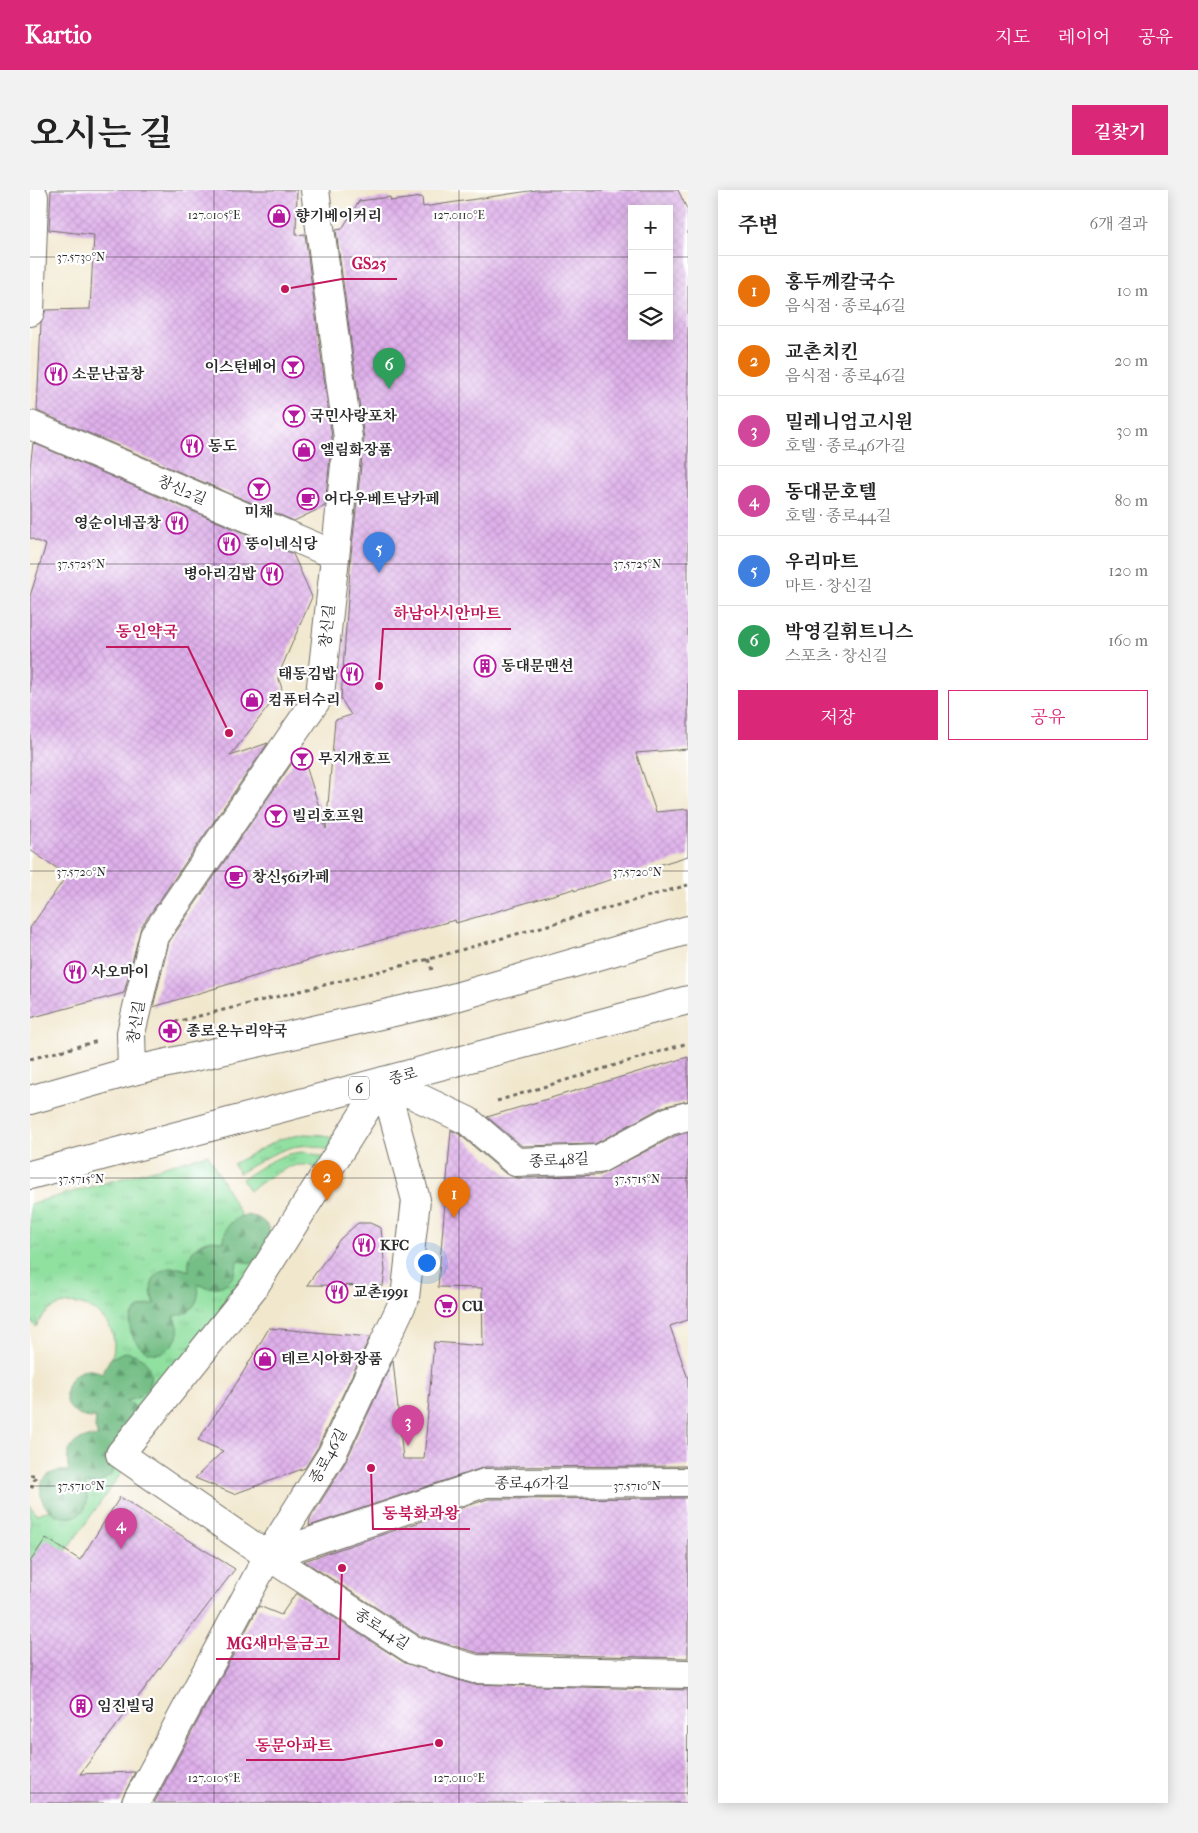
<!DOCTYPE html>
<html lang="ko">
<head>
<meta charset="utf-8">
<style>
  body { margin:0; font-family:"IM FELL French Canon","Noto Serif KR",serif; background:#f2f2f2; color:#222 }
  .controls { position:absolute; right:15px; top:15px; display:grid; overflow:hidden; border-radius:0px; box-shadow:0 2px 12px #0003 }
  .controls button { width:45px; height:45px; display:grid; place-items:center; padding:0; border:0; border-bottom:1px solid #e0e0e0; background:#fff; color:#222; font:25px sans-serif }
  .you { position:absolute; left:396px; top:1072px; width:18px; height:18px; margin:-12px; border:4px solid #fff; border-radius:50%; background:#1a73e8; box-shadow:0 0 0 8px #1a73e833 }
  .badge { display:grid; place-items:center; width:32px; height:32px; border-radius:50%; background:#db2777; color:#fff; font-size:16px; font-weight:700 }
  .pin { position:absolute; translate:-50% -41px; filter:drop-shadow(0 1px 2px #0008) }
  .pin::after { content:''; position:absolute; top:26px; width:18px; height:15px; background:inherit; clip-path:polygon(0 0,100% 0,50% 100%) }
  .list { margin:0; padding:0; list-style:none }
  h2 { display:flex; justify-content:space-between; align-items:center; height:65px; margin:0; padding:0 20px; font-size:21px }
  h2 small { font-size:16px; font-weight:400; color:#767676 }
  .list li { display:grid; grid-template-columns:32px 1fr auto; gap:15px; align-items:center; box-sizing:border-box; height:70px; padding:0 20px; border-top:1px solid #e0e0e0 }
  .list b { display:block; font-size:19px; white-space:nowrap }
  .list p { margin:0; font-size:16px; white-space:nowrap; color:#767676 }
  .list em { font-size:16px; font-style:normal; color:#767676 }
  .actions { display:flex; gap:10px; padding:15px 20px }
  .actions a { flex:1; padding:11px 0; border:1px solid #db2777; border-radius:0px; text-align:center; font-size:18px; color:#db2777 }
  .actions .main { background:#db2777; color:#fff }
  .icon { flex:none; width:28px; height:28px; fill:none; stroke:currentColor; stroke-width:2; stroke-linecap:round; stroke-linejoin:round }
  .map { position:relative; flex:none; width:658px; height:1613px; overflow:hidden; border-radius:0px }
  header { display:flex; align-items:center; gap:30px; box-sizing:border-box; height:70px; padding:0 25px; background:#db2777; color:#fff }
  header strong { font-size:24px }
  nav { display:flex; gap:28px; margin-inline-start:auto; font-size:18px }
  .intro { display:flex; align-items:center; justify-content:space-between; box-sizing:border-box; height:120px; padding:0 30px }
  h1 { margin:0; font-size:35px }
  .button { padding:12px 22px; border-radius:0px; background:#db2777; color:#fff; font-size:18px; font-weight:700 }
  main { display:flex; gap:30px; padding:0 30px }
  aside { flex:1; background:#fff; border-radius:0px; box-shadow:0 2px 12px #0003 }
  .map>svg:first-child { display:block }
  .grass { fill:url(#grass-tufts); stroke:#5e8666 }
  .forest { fill:url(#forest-firs); stroke:#507458 }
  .building { fill:url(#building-cross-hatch); fill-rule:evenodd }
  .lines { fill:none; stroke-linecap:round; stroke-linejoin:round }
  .minor-casing { stroke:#706d64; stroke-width:30 }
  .major-casing { stroke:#706d64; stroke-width:30 }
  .path { stroke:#706d64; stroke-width:3; stroke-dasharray:4 4; stroke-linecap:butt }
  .minor { stroke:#fff; stroke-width:28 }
  .major { stroke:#fff; stroke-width:28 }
  .ticks { fill:none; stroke:#2b2b2b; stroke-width:1; stroke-opacity:0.45 }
  .labels { text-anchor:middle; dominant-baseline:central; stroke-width:4.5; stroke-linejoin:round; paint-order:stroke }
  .shield { fill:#fff; stroke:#6b6b6b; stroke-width:1 }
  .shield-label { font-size:14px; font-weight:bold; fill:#2b2b2b }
  .poi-label { font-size:15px; font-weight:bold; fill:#2b2b2b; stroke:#fff; text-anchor:start }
  .street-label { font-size:15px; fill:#2b2b2b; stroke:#fff }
  .ticks-label { font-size:12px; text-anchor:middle; fill:#2b2b2b; stroke:#fff; stroke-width:4.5; stroke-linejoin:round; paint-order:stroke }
  .leader { fill:none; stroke:#c2185b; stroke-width:2 }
  .callout-dot { fill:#c2185b; stroke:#fff; stroke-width:2 }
  .callout-label { font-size:16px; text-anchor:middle; font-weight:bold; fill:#c2185b; stroke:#fff; stroke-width:4.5; stroke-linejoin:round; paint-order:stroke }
</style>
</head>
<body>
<header>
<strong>Kartio</strong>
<nav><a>지도</a><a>레이어</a><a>공유</a></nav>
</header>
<div class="intro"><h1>오시는 길</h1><a class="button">길찾기</a></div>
<main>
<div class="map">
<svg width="658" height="1613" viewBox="0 0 658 1613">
  <defs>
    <pattern id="grass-tufts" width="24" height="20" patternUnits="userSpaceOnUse" patternTransform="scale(1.25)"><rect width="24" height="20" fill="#90e0a0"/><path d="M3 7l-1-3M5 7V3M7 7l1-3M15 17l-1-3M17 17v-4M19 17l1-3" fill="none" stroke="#7cc08a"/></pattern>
    <pattern id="forest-firs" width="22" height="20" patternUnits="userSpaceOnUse" patternTransform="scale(1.25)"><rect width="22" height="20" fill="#74be86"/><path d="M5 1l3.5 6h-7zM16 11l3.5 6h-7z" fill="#5f9b6e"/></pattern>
    <pattern id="building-cross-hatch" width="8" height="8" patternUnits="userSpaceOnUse" patternTransform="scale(1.25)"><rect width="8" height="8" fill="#dfb1eb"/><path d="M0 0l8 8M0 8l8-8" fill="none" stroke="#c098ca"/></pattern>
  </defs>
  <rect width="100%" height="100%" fill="#fff"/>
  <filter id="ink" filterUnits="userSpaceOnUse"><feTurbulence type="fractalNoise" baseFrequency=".02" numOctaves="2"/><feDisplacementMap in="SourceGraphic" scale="10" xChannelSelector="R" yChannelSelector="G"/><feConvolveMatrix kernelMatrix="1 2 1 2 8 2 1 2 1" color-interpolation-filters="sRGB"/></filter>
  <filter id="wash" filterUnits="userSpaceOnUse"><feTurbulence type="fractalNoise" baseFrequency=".0096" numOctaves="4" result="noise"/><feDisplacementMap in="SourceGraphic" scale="20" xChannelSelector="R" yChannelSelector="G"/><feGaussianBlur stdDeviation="1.12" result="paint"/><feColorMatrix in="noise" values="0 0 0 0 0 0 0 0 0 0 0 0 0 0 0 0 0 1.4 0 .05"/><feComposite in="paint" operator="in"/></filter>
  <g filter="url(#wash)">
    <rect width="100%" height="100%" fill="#f1e7cd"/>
    <path class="grass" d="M 274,944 L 294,945 L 302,948 L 299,961 C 266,945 237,968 209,983 L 203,974 L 250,949 Z
      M 276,962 L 294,967 L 289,980 C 266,964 238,989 219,1001 L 212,989 C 233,976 251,962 276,962 Z
      M 178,964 L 238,1076 L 36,1361 L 0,1372 L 0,1315 L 6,1324 L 21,1320 L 79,1240 L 63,1191 C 124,1143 36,1078 6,1137 L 0,1130 L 0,1014 Z"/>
    <path class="forest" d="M 215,1025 C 231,1026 240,1034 242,1049 L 224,1073 L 207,1071 C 207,1093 187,1104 168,1094 C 171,1111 162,1124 144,1126 C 149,1134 150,1143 145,1151 C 119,1192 70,1119 125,1114 C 112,1088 135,1070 159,1081 C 156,1060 173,1045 194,1052 C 194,1038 201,1029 215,1025 Z
      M 94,1162 C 129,1165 129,1206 96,1211 L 108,1219 L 112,1226 L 86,1270 L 81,1285 L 68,1294 L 55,1294 C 70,1345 0,1332 12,1292 C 18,1282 28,1280 39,1281 C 33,1257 46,1246 68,1247 L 65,1238 L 66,1228 C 18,1230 33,1165 72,1183 L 80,1169 Z"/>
    <g id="blocks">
      <path class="building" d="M 21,0 L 267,0 L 266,45 L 275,44 L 302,248 L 295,316 L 264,331 L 7,221 L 11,132 L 16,120 L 60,119 L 64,45 L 19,40 Z
        M 506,0 L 648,0 L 658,21 L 658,559 L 606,563 L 626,622 L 658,619 L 658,666 L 544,701 L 544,699 L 426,733 L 425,730 L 289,767 L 123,817 L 139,752 L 271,560 L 296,639 L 305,530 L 321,525 L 311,509 L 321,365 L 334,249 L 306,40 L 312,39 L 329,11 L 360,7 L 361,11 L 392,7 L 393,17 ZM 602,19 L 639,19 L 639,146 L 602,146 Z
        M 3,253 L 263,364 L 282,407 L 248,486 L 252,499 L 200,566 L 238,553 L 111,737 L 94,803 L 0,828 L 0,738 L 37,685 L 0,660 L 0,406 L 16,355 L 0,348 L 0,278 Z
        M 658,867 L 658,911 L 632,917 L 565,954 L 492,956 L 457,927 Z
        M 421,940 L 429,944 L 476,984 L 487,988 L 570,985 L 645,946 L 658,942 L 658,1130 L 640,1136 L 658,1189 L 658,1276 L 455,1277 L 279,1336 L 280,1329 L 316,1271 L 363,1170 L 373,1269 L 394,1269 L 404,1152 L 453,1156 L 452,1098 L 408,1097 Z
        M 328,1033 L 340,1033 L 351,1038 L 355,1080 L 353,1096 L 277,1095 L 310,1049 Z
        M 239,1138 L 340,1147 L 288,1257 L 275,1278 L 204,1304 L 165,1288 L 193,1261 L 168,1250 L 208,1191 Z
        M 90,1307 L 205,1379 L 50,1584 L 105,1582 L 90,1613 L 0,1613 L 0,1372 L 16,1348 L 50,1370 Z
        M 658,1308 L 658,1468 L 448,1463 L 390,1446 L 274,1371 L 458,1309 Z
        M 266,1403 L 375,1473 L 441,1494 L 658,1500 L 657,1613 L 124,1613 L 229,1416 L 251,1425 Z"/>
    </g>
  </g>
  <g filter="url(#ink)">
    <use href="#blocks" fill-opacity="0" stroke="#706d64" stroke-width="1"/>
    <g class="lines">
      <g class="minor-casing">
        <path id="minor" d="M 0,122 L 4,7
          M 0,235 L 305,365
          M 102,881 L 101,843 L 124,746 L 290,505 L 318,248 L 285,0
          M 354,891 L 224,1097 L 90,1264 L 238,1366 L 383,1460 L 445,1479 L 658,1484
          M 354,891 L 438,931 L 486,972 L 569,969 L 639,931 L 658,926
          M 238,1366 L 455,1293 L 658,1292
          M 106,1613 L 238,1366 L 302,1264 L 375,1108 L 386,1010 L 354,891"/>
      </g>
      <g class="major-casing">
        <path id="major" d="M 0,910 L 102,881 L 412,811 L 658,740
          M 0,985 L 658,810"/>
      </g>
      <path class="path" d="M 398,769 L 402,780
        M 137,834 L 403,768 L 658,695
        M 0,869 L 68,851
        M 467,911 L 658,853
        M 0,1285 L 6,1285 L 0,1302"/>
      <use href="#minor" class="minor"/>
      <use href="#major" class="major"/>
    </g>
  </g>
  <path class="ticks" d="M 184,0 L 184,1613M 429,0 L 429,1613M 0,67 L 602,67M 639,67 L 658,67M 0,374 L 658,374M 0,681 L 658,681M 0,988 L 658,988M 0,1296 L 658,1296M 0,1603 L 658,1603"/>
  <defs>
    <g id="shop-ring" transform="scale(1.125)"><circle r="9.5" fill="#fff" stroke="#b5179e" stroke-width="1.5"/><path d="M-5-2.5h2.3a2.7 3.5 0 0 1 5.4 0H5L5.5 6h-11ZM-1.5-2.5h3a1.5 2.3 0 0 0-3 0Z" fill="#b5179e"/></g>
    <g id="bar-ring" transform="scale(1.125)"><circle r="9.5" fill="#fff" stroke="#b5179e" stroke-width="1.5"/><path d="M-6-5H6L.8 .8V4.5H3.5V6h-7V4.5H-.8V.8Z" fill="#b5179e"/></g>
    <g id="restaurant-ring" transform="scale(1.125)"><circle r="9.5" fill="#fff" stroke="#b5179e" stroke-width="1.5"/><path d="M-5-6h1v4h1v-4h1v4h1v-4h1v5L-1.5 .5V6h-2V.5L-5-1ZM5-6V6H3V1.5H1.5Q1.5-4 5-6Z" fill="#b5179e"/></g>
    <g id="cafe-ring" transform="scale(1.125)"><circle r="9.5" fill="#fff" stroke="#b5179e" stroke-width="1.5"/><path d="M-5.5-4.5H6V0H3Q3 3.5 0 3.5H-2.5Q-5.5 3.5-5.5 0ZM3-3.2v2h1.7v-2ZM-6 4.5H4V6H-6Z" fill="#b5179e"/></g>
    <g id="building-ring" transform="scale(1.125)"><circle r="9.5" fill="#fff" stroke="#b5179e" stroke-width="1.5"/><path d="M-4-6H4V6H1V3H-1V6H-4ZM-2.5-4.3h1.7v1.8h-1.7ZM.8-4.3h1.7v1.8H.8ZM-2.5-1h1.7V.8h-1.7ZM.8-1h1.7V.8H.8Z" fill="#b5179e"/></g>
    <g id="pharmacy-ring" transform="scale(1.125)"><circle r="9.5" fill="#fff" stroke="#b5179e" stroke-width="1.5"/><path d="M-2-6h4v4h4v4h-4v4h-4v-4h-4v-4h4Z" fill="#b5179e"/></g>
    <g id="supermarket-ring" transform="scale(1.125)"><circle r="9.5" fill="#fff" stroke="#b5179e" stroke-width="1.5"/><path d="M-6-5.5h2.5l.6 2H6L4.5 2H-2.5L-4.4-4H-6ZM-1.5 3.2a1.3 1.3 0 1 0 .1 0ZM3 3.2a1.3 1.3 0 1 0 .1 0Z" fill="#b5179e"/></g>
  </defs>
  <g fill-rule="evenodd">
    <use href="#shop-ring" x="249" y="26"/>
    <use href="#bar-ring" x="263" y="177"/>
    <use href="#restaurant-ring" x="26" y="184"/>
    <use href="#bar-ring" x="264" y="226"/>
    <use href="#restaurant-ring" x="162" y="256"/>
    <use href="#shop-ring" x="274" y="260"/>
    <use href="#bar-ring" x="229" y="299"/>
    <use href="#cafe-ring" x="278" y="309"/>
    <use href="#restaurant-ring" x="147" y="333"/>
    <use href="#restaurant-ring" x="199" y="354"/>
    <use href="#restaurant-ring" x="242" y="384"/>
    <use href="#building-ring" x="455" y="476"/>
    <use href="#restaurant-ring" x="322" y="484"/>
    <use href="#shop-ring" x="222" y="510"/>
    <use href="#bar-ring" x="272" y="569"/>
    <use href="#bar-ring" x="246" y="626"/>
    <use href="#cafe-ring" x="206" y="687"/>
    <use href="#restaurant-ring" x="45" y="782"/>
    <use href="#pharmacy-ring" x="140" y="841"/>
    <use href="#restaurant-ring" x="334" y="1055"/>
    <use href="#restaurant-ring" x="307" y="1102"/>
    <use href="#supermarket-ring" x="416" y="1116"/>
    <use href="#shop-ring" x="235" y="1169"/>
    <use href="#building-ring" x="51" y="1516"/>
  </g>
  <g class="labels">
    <rect class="shield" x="319" y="886.5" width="20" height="23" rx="4"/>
    <g class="shield-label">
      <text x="329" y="898">6</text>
    </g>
    <g class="poi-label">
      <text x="265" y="26">향기베이커리</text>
      <text x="247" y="177" text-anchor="end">이스턴베어</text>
      <text x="42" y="184">소문난곱창</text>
      <text x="280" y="226">국민사랑포차</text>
      <text x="178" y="256">동도</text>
      <text x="290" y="260">엘림화장품</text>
      <text x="294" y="309">어다우베트남카페</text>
      <text x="229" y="322" text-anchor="middle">미채</text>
      <text x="131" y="333" text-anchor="end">영순이네곱창</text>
      <text x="215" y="354">뚱이네식당</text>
      <text x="226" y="384" text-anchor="end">병아리김밥</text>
      <text x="471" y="476">동대문맨션</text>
      <text x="306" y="484" text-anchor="end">태동김밥</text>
      <text x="238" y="510">컴퓨터수리</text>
      <text x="288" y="569">무지개호프</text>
      <text x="262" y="626">빌리호프원</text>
      <text x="222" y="687">창신561카페</text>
      <text x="61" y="782">사오마이</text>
      <text x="156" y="841">종로온누리약국</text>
      <text x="350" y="1055">KFC</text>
      <text x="323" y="1102">교촌1991</text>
      <text x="432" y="1116">CU</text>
      <text x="251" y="1169">테르시아화장품</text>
      <text x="67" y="1516">임진빌딩</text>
    </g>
    <g class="street-label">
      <text transform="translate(152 300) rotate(23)">창신2길</text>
      <text transform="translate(297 436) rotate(-84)">창신길</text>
      <text transform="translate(106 832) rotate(-81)">창신길</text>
      <text transform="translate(373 886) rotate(-15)">종로</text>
      <text transform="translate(529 970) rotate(-3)">종로48길</text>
      <text transform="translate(298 1266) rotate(-61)">종로46길</text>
      <text x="502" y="1293">종로46가길</text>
      <text transform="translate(352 1439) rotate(33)">종로44길</text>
    </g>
  </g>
  <g class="ticks-label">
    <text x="184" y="29">127.0105°E</text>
    <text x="429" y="29">127.0110°E</text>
    <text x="51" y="71">37.5730°N</text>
    <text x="51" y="378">37.5725°N</text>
    <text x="607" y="378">37.5725°N</text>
    <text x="51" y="686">37.5720°N</text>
    <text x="607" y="686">37.5720°N</text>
    <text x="51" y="993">37.5715°N</text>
    <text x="607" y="993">37.5715°N</text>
    <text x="51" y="1300">37.5710°N</text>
    <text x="607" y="1300">37.5710°N</text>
    <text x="184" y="1592">127.0105°E</text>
    <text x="429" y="1592">127.0110°E</text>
  </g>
  <path class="leader" d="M255 99L312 89H367M349 496L353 439H481M199 543L158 457H76M341 1278L343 1339H440M312 1378L309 1469H186M409 1553L313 1570H216"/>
  <g class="callout-dot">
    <circle cx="255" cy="99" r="5"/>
    <circle cx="349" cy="496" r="5"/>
    <circle cx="199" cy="543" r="5"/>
    <circle cx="341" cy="1278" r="5"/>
    <circle cx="312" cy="1378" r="5"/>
    <circle cx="409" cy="1553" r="5"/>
  </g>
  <g class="callout-label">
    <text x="339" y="79">GS25</text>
    <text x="417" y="429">하남아시안마트</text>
    <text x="117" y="447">동인약국</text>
    <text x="391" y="1329">동북화과왕</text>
    <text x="248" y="1459">MG새마을금고</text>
    <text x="264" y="1561">동문아파트</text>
  </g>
</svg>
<div class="controls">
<button>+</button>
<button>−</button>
<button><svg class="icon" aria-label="layers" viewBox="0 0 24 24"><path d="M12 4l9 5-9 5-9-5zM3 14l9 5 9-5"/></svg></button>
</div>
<div class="you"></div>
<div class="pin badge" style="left:424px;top:1028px;background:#e8710a">1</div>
<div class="pin badge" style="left:297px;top:1011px;background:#e8710a">2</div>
<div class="pin badge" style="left:378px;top:1256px;background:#d1479c">3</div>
<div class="pin badge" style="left:91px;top:1359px;background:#d1479c">4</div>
<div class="pin badge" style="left:349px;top:383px;background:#3f7fe0">5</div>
<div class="pin badge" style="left:359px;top:199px;background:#2e9e5b">6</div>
</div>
<aside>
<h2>주변<small>6개 결과</small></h2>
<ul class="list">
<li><span class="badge" style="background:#e8710a">1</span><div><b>홍두께칼국수</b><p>음식점 · 종로46길</p></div><em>10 m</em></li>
<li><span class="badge" style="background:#e8710a">2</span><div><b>교촌치킨</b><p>음식점 · 종로46길</p></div><em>20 m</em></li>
<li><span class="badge" style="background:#d1479c">3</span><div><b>밀레니엄고시원</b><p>호텔 · 종로46가길</p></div><em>30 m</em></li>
<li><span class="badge" style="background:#d1479c">4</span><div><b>동대문호텔</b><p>호텔 · 종로44길</p></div><em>80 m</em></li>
<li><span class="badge" style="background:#3f7fe0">5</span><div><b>우리마트</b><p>마트 · 창신길</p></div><em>120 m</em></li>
<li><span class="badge" style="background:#2e9e5b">6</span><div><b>박영길휘트니스</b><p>스포츠 · 창신길</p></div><em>160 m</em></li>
</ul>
<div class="actions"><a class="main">저장</a><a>공유</a></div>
</aside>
</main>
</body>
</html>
